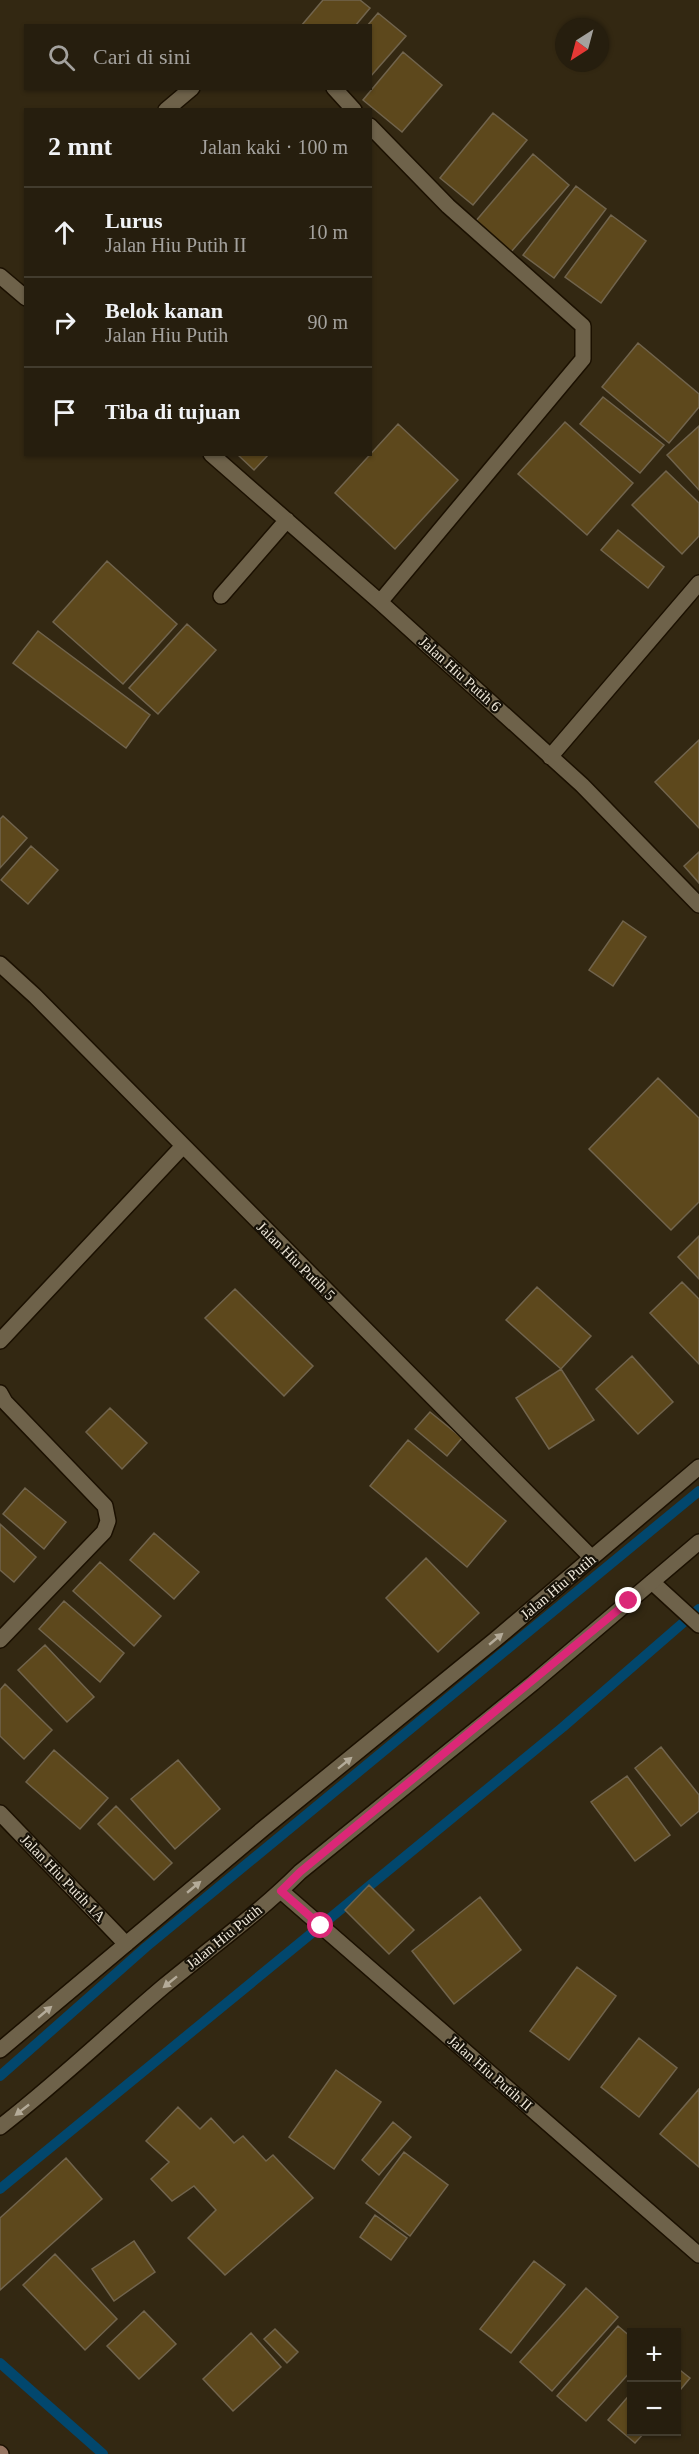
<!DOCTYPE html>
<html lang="id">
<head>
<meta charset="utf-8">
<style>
  body { margin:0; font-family:Georgia,serif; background:#2e2717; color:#f1f3f6 }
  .controls { position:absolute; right:18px; bottom:18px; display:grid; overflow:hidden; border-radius:0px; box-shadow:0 2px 4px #0004 }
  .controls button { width:54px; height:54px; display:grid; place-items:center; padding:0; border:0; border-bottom:2px solid #423c2e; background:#261e0e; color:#f1f3f6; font:30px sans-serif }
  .compass { position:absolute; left:555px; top:18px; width:54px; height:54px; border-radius:50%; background:#261e0e; box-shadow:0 2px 4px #0004; rotate:216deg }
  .stop { position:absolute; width:18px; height:18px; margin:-14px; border:4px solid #db2777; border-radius:50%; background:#fff }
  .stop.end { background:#db2777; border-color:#fff; box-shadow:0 2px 6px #0008 }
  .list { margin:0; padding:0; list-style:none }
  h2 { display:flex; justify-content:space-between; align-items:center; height:78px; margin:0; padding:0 24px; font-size:26px }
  h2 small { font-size:20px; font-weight:400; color:#a4a29e }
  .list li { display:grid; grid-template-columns:39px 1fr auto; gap:18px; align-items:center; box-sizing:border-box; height:90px; padding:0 24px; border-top:2px solid #423c2e }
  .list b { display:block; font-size:22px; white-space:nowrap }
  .list p { margin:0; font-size:20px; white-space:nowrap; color:#a4a29e }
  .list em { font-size:20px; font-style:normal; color:#a4a29e }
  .icon { flex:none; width:33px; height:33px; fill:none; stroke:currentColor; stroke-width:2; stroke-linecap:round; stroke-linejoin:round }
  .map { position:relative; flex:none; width:699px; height:2454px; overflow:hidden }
  .search { position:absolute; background:#261e0e; box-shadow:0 2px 4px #0004; left:24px; top:24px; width:348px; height:66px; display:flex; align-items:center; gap:15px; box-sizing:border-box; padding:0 21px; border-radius:0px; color:#a4a29e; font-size:22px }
  .panel { position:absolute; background:#261e0e; box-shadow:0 2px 4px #0004; left:24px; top:108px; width:348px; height:348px; border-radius:0px }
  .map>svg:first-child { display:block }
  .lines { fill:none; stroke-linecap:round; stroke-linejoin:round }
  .stream { stroke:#02476d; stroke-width:10 }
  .building { fill:#5d481c; stroke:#71644d; stroke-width:1.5 }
  .minor-casing { stroke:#1b1000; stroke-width:18 }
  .tertiary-casing { stroke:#1b1000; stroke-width:18 }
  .secondary-casing { stroke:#1b1000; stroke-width:18 }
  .minor { stroke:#6e624a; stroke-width:15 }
  .tertiary { stroke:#6e624a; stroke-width:15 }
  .secondary { stroke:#967460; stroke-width:15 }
  .oneway { fill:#b4ab99 }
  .route { stroke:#db2777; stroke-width:8 }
  .labels { text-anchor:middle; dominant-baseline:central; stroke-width:4.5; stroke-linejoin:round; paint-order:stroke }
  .street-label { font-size:15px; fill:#eee7d9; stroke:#171208 }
</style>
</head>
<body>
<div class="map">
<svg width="699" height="2454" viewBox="0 0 699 2454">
  <rect width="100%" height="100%" fill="#332812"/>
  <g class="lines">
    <path class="stream" d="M 0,2076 L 146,1947 L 699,1491
      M 0,2189 L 563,1727 L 699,1609
      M 0,2363 L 103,2454"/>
  </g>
  <path class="building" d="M 323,0 L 360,0 L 370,8 L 355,26 L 301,26 Z
    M 378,13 L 406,36 L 370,77 L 370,26 L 367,26 Z
    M 403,52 L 442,85 L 402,132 L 363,100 Z
    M 493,113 L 527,140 L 473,205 L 440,178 Z
    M 533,154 L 569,185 L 511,252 L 475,222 Z
    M 576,186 L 606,209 L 554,278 L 523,255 Z
    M 611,215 L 646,241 L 601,303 L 565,277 Z
    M 638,343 L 699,394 L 699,407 L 669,443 L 602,387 Z
    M 603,397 L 664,445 L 640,473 L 580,424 Z
    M 565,422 L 633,483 L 587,535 L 518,474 Z
    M 398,424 L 458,480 L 395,549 L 335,493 Z
    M 699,426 L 699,490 L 667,455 Z
    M 237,454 L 269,454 L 254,470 Z
    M 666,471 L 699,503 L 699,536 L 682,554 L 632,505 Z
    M 618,530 L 664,567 L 648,588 L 601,550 Z
    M 107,561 L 177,624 L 123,684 L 53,622 Z
    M 187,624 L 216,650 L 158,714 L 129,688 Z
    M 38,631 L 150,715 L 126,748 L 13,663 Z
    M 699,740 L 699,828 L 655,782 Z
    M 3,816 L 27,838 L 0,868 L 0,819 Z
    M 31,846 L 58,870 L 28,904 L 1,880 Z
    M 699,852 L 699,883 L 684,866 Z
    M 623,921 L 646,937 L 613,986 L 589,970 Z
    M 658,1078 L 699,1118 L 699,1202 L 671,1230 L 589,1149 Z
    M 699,1236 L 699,1279 L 678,1257 Z
    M 682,1282 L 699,1299 L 699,1364 L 650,1313 Z
    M 537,1287 L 591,1336 L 561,1369 L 506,1320 Z
    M 235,1289 L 313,1366 L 284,1396 L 205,1318 Z
    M 632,1356 L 673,1402 L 638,1434 L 596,1389 Z
    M 561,1369 L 594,1420 L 549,1449 L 516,1398 Z
    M 110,1408 L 147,1443 L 122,1469 L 86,1432 Z
    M 430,1412 L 462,1438 L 447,1456 L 415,1429 Z
    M 408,1440 L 506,1521 L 467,1567 L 370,1486 Z
    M 25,1488 L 66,1522 L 44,1549 L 3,1514 Z
    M 0,1524 L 36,1557 L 14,1582 L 0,1570 Z
    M 154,1533 L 199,1572 L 174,1599 L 130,1560 Z
    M 426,1558 L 479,1613 L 438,1652 L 386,1598 Z
    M 100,1562 L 161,1616 L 134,1646 L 73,1591 Z
    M 64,1601 L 124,1653 L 100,1682 L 39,1629 Z
    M 45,1645 L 94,1697 L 67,1722 L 18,1670 Z
    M 5,1684 L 52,1730 L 24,1759 L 0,1736 L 0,1690 Z
    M 661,1747 L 699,1795 L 699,1811 L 681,1826 L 635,1768 Z
    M 54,1750 L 108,1798 L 80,1829 L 26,1782 Z
    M 178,1760 L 220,1809 L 175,1849 L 131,1799 Z
    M 627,1776 L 670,1835 L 635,1861 L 591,1802 Z
    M 116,1806 L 172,1863 L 154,1880 L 98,1824 Z
    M 369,1885 L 414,1930 L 389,1954 L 345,1910 Z
    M 480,1897 L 521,1950 L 454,2004 L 412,1951 Z
    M 577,1967 L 616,1996 L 569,2060 L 530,2031 Z
    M 639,2038 L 677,2068 L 639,2117 L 601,2087 Z
    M 336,2070 L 381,2102 L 334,2169 L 289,2137 Z
    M 699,2089 L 699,2167 L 660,2134 Z
    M 178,2107 L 200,2129 L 211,2118 L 234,2143 L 243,2136 L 266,2161 L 273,2155 L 313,2198 L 225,2275 L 188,2238 L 216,2210 L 194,2186 L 172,2201 L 151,2179 L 169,2162 L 146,2141 Z
    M 393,2122 L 411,2137 L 379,2175 L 362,2160 Z
    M 404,2152 L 448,2185 L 410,2236 L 366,2203 Z
    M 66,2158 L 102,2199 L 0,2290 L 0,2218 Z
    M 375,2215 L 407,2238 L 391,2260 L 360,2237 Z
    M 134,2241 L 155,2272 L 114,2301 L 92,2269 Z
    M 55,2254 L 117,2319 L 85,2350 L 23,2285 Z
    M 534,2261 L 565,2285 L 511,2353 L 480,2329 Z
    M 586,2288 L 618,2317 L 552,2391 L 520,2362 Z
    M 144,2311 L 176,2344 L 139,2379 L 107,2346 Z
    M 618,2326 L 632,2338 L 632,2370 L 586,2421 L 557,2396 Z
    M 275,2329 L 298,2352 L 287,2363 L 264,2339 Z
    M 251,2333 L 281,2367 L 233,2411 L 203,2379 Z
    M 676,2367 L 690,2378 L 676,2395 Z
    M 632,2392 L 632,2432 L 645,2432 L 635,2443 L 608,2420 Z"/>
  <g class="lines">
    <g class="minor-casing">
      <path id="minor" d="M 334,88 L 354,110
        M 166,110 L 192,88
        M 370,126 L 448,206 L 583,326 L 583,359 L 380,602
        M 0,276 L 26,298
        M 211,454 L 380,602 L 582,785 L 699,905
        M 221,596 L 287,520
        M 550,757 L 699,583
        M 0,964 L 35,996 L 592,1558
        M 0,1341 L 183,1146
        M 0,1393 L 5,1402 L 105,1506 L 108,1521 L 104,1532 L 0,1640
        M 652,1582 L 699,1625
        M 0,1813 L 126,1944
        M 281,1891 L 699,2255"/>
    </g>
    <g class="tertiary-casing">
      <path id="tertiary" d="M 0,2050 L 264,1828 L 496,1639 L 699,1467
        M 0,2127 C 57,2083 109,2033 163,1987 C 209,1949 258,1914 300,1872 L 533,1683 L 699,1542"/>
    </g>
    <g class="secondary-casing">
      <path id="secondary" d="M 0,2453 L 1,2454"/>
    </g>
    <use href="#minor" class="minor"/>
    <use href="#tertiary" class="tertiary"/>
    <use href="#secondary" class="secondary"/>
  </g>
  <defs><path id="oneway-solid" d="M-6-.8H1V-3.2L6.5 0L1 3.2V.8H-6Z" transform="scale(1.5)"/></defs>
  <g class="oneway">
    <use href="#oneway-solid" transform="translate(496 1639) rotate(-40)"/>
    <use href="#oneway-solid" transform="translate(345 1763) rotate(-39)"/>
    <use href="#oneway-solid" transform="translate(194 1887) rotate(-40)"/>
    <use href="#oneway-solid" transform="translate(170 1982) rotate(141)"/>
    <use href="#oneway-solid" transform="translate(45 2012) rotate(-40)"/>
    <use href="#oneway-solid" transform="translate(22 2110) rotate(142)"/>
  </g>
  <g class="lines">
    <path class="route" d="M 321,1926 L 281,1891 L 300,1872 L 629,1601"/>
  </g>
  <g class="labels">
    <g class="street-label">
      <text transform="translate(460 674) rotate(42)">Jalan Hiu Putih 6</text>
      <text transform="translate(296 1261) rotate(45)">Jalan Hiu Putih 5</text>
      <text transform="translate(558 1587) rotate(-40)">Jalan Hiu Putih</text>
      <text transform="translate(63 1878) rotate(46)">Jalan Hiu Putih 1A</text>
      <text transform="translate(224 1937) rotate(-39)">Jalan Hiu Putih</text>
      <text transform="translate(490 2073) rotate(41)">Jalan Hiu Putih II</text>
    </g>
  </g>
</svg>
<div class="controls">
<button>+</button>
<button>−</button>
</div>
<svg class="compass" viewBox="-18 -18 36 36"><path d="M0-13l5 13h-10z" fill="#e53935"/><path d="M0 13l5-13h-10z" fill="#a4a29e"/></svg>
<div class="stop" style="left:321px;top:1926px"></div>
<div class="stop end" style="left:629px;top:1601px"></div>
<div class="search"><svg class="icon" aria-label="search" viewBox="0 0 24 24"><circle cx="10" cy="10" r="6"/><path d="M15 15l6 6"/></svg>Cari di sini</div>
<section class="panel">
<h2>2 mnt<small>Jalan kaki · 100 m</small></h2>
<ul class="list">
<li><svg class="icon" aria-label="ahead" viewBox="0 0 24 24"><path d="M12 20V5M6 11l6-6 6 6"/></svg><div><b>Lurus</b><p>Jalan Hiu Putih II</p></div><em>10 m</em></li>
<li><svg class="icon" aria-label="right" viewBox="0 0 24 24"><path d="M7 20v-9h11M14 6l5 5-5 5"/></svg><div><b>Belok kanan</b><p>Jalan Hiu Putih</p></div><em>90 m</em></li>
<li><svg class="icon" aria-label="arrive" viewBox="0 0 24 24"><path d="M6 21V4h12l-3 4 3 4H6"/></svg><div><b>Tiba di tujuan</b></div></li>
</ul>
</section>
</div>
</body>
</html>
